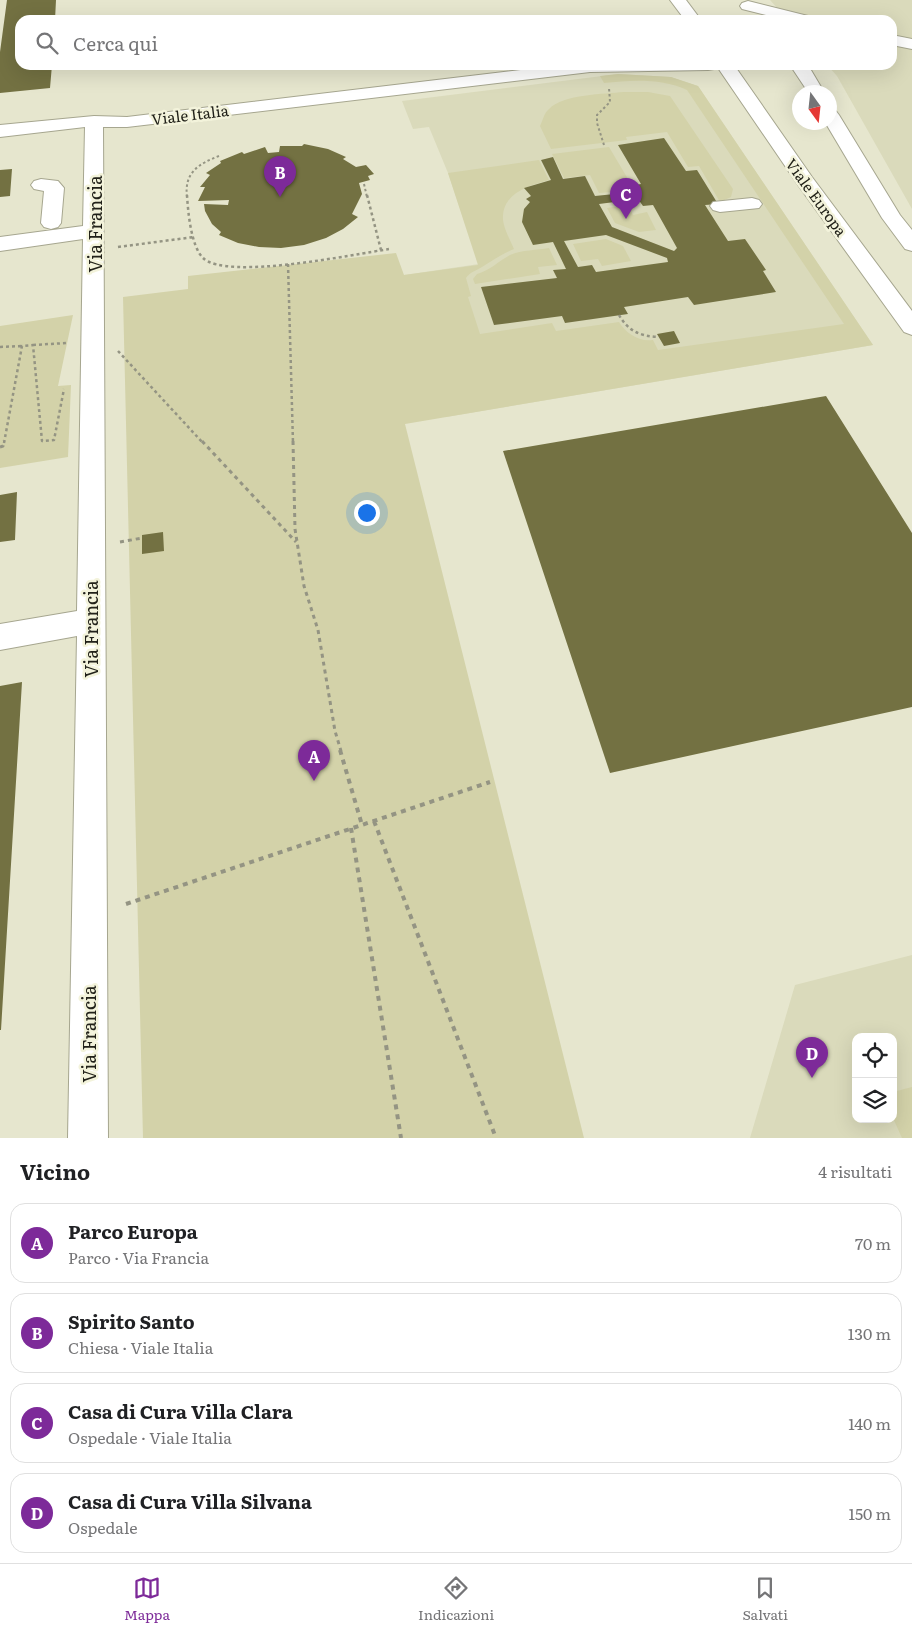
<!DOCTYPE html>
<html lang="it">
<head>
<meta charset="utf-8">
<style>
  body { margin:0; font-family:Literata,serif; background:#f2f2f2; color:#202124 }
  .controls { position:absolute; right:15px; bottom:15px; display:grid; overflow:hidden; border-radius:10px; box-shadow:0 5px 20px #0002 }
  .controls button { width:45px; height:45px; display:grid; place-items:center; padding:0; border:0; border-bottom:1px solid #e0e0e0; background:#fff; color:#202124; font:25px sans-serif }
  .compass { position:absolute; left:792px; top:85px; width:45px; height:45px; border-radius:50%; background:#fff; box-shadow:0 5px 20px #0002; rotate:165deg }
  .you { position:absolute; left:366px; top:512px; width:18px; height:18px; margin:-12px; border:4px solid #fff; border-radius:50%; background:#1a73e8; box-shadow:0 0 0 8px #1a73e833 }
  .badge { display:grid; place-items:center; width:32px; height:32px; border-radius:50%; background:#7d2a99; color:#fff; font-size:16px; font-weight:700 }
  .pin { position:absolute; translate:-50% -41px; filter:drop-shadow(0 1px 2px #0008) }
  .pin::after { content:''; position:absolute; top:26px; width:18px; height:15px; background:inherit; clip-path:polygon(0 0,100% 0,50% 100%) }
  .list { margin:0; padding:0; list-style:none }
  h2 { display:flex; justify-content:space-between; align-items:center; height:65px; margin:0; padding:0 20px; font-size:21px }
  h2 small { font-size:16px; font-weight:400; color:#757577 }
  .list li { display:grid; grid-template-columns:32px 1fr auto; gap:15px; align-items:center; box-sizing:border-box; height:80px; margin:0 10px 10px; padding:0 10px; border:1px solid #e0e0e0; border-radius:15px }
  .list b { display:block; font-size:19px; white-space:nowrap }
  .list p { margin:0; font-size:16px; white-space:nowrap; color:#757577 }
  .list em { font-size:16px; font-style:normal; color:#757577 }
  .icon { flex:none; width:28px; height:28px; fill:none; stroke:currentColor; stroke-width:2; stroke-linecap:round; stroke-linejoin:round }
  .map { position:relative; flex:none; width:912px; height:1138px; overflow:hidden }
  .search { position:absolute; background:#fff; box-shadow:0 5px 20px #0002; left:15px; right:15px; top:15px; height:55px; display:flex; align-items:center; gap:12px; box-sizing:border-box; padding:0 18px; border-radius:15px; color:#757577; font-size:19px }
  .sheet { height:425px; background:#fff }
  nav { display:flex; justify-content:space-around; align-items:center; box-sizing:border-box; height:70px; border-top:1px solid #e0e0e0; background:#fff; font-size:14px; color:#757577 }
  nav a { display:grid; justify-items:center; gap:2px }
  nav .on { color:#7d2a99 }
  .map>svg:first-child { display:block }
  .built { fill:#dadabb; fill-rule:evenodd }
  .green { fill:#d3d2a9 }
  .building { fill:#737142; fill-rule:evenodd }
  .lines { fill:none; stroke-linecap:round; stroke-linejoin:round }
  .minor-casing { stroke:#a6a68f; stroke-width:2 }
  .path-far3 { stroke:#949483; stroke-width:2; stroke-dasharray:2.5 2.5; stroke-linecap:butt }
  .path-far2 { stroke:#949483; stroke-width:2.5; stroke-dasharray:3 3; stroke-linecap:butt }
  .path-far1 { stroke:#949483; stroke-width:3; stroke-dasharray:4 4; stroke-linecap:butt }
  .path { stroke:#949483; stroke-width:4; stroke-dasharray:5 5; stroke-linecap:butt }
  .minor { fill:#fff; fill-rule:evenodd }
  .labels { text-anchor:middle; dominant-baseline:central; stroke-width:5; stroke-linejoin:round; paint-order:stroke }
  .far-street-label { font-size:15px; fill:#212119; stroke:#f3f3db }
  .street-label { font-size:18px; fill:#212119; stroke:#f3f3db }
</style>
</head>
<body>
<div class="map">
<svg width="912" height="1138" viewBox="0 0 912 1138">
  <rect width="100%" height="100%" fill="#e6e6ce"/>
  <path class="built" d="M 770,0 L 912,0 L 912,209 L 837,76 L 827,65 L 892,65 L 892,20 L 788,20 Z
    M 618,74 L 671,77 L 698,86 L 873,345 L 446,417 L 404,275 L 479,264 L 448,173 L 429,127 L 413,129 L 402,101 Z
    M 912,955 L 912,1138 L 750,1138 L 795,985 ZM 856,1037 L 893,1037 L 893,1119 L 856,1119 Z"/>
  <path class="green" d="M 618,74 L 671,77 L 698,86 L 873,345 L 405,424 L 584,1138 L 143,1138 L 123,297 L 188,289 L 188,276 L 396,253 L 404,275 L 478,265 L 448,173 L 539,160 L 549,180 C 531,185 504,192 503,216 C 502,226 510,239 514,249 C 502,254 493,260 482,267 C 476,271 471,271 466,278 L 471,296 L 468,297 L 480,334 L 552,323 L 556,331 L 619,322 C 626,333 638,342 653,340 L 658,350 L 844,324 L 687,90 C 661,78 632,80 604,83 L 600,76 Z
    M 624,92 L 648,92 L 670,96 L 733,189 L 731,197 L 720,202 L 699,166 L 688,167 L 667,132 L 626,137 L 627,140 L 551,149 L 540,126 C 543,120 544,113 549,109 C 564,94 604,94 624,92 Z
    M 609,147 L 628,179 L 618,181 L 623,191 L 599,193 L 590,175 L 564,178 L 552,154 Z
    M 628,205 L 633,215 L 647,212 L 656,230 L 639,232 L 615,223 L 607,208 Z
    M 606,239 L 623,246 L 631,261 L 602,266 L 598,259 L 581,261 L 573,244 Z
    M 549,248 L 557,265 L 538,267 L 540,274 L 475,284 L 473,279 L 477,274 C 489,271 499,261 510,255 C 522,250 537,250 549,248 Z
    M 73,315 L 58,386 L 71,385 L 68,457 L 0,468 L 0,326 Z
    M 912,1087 L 912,1138 L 902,1138 L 893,1118 L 893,1092 Z"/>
  <path class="building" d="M 7,0 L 56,0 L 55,20 L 20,20 L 20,65 L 52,65 L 50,88 L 0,93 L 0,52 Z
    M 664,138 L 686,171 L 697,170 L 718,204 L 705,205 L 728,241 L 745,239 L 766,270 L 763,271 L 776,292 L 694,305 L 688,297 L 624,307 L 628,314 L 565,323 L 562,316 L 494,325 L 481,287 L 557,278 L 553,270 L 566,269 L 553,242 L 533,245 L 522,222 L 524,209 L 530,202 L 526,199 L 531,196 L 524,188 L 551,180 L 541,160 L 553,157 L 563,179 L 585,176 L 595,196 L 634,192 L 631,186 L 641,184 L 618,145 ZM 638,199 L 643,206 L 653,205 L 677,248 L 674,251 L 612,227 L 599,204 ZM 606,235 L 667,258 L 668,262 L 596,272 L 592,265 L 578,267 L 564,241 Z
    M 304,144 L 328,149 L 346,157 L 343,159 L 356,167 L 366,165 L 374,174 L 368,176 L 370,180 L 359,183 L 362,194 L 352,214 L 358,217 L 343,229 L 326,238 L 304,245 L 281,248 L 259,247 L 238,243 L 219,235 L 221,232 L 212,224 L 205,211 L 204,204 L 228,205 L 229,200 L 198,201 L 205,187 L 200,187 L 210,175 L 206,173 L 221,163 L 220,161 L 242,152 L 244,154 L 265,147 L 268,153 L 279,152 L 280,146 L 302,146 Z
    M 12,169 L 10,196 L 0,197 L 0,170 Z
    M 674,331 L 680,343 L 664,346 L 657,334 Z
    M 826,396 L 912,533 L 912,707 L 610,773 L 503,451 Z
    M 17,492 L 15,540 L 0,542 L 0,495 Z
    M 163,532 L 164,551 L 142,554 L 142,535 Z
    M 22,682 L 1,1030 L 0,1030 L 0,686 Z"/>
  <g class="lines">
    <g class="minor-casing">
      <path id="minor" d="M 670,0 L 686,0 L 701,20 L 685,20 Z
        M 748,1 L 812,17 L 814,20 L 786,20 L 742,9 L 740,6 L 742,3 Z
        M 892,35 L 912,39 L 912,49 L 892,45 Z
        M 563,65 L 734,65 L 812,177 L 912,311 L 912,335 L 904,332 L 798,185 L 716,65 L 714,69 L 708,70 L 590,72 L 127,127 L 103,127 L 108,1138 L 68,1138 L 77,636 L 0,650 L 0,624 L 77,611 L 83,239 L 0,251 L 0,237 L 83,226 L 85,127 L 0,137 L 0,125 L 94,116 L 127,117 Z
        M 790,65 L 808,65 L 824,92 L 808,92 Z
        M 830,110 L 836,111 L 839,115 L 900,215 L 912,230 L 912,251 L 905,249 L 882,218 L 825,122 L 830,122 Z
        M 41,179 L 58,181 L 64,188 L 61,223 L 58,227 L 51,229 L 44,227 L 41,223 L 44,191 L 34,189 L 31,185 L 34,181 Z
        M 752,198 L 759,200 L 762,204 L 759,208 L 720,212 L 713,210 L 710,206 L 713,202 Z"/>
    </g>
    <path class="path-far3" d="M 604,145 L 597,123 L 597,115 L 610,102 L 609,88
      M 364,184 L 367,197
      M 187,197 C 184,173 198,164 219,156"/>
    <path class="path-far2" d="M 187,195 C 188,212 191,246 203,258 C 227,281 355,254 389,249
      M 367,195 L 381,250
      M 118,247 L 194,237
      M 288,264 L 293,443
      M 619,315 C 628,331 640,336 658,337
      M 33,345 L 67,343
      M 0,347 L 22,346
      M 118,351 L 203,443
      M 4,443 L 22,346 L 33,345 L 42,441 L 54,440 L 64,389"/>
    <path class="path-far1" d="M 202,441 L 296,542
      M 293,441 L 295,529 L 304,586 L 318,630 L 335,731 L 341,751
      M 0,447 L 3,446 L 4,441
      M 120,542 L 142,538"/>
    <path class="path" d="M 340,750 L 362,825
      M 374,821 L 496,1138
      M 351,828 L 401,1138
      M 126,904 L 490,782"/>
    <use href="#minor" class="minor"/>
  </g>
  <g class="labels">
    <g class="far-street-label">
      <text transform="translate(190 114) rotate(-7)">Viale Italia</text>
      <text transform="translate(817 197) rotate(54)">Viale Europa</text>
    </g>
    <g class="street-label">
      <text transform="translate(94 224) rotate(-90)">Via Francia</text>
      <text transform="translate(90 629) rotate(-90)">Via Francia</text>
      <text transform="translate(88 1034) rotate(-90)">Via Francia</text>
    </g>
  </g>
</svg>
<div class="controls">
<button><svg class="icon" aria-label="locate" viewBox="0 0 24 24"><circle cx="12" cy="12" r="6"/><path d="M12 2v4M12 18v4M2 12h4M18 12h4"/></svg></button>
<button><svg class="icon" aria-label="layers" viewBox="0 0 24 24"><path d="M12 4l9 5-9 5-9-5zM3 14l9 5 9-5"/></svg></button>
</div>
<svg class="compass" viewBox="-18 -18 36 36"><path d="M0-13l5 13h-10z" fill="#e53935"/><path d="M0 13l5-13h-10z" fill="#757577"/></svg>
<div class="you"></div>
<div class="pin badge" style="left:314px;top:781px">A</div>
<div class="pin badge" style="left:280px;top:197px">B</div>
<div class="pin badge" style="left:626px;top:219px">C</div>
<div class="pin badge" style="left:812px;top:1078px">D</div>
<div class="search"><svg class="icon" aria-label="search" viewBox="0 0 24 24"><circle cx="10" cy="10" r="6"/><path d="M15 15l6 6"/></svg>Cerca qui</div>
</div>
<section class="sheet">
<h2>Vicino<small>4 risultati</small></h2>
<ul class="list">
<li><span class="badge">A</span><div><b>Parco Europa</b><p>Parco · Via Francia</p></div><em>70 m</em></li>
<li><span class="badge">B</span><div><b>Spirito Santo</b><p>Chiesa · Viale Italia</p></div><em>130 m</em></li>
<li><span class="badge">C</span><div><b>Casa di Cura Villa Clara</b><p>Ospedale · Viale Italia</p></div><em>140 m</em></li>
<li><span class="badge">D</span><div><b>Casa di Cura Villa Silvana</b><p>Ospedale</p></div><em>150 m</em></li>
</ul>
</section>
<nav>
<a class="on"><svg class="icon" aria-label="map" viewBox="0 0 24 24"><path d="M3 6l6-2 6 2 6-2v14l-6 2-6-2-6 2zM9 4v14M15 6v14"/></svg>Mappa</a>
<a><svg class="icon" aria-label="directions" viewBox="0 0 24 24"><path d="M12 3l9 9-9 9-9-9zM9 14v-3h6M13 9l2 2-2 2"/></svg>Indicazioni</a>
<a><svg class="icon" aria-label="saved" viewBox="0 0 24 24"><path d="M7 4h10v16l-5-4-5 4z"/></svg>Salvati</a>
</nav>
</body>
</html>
